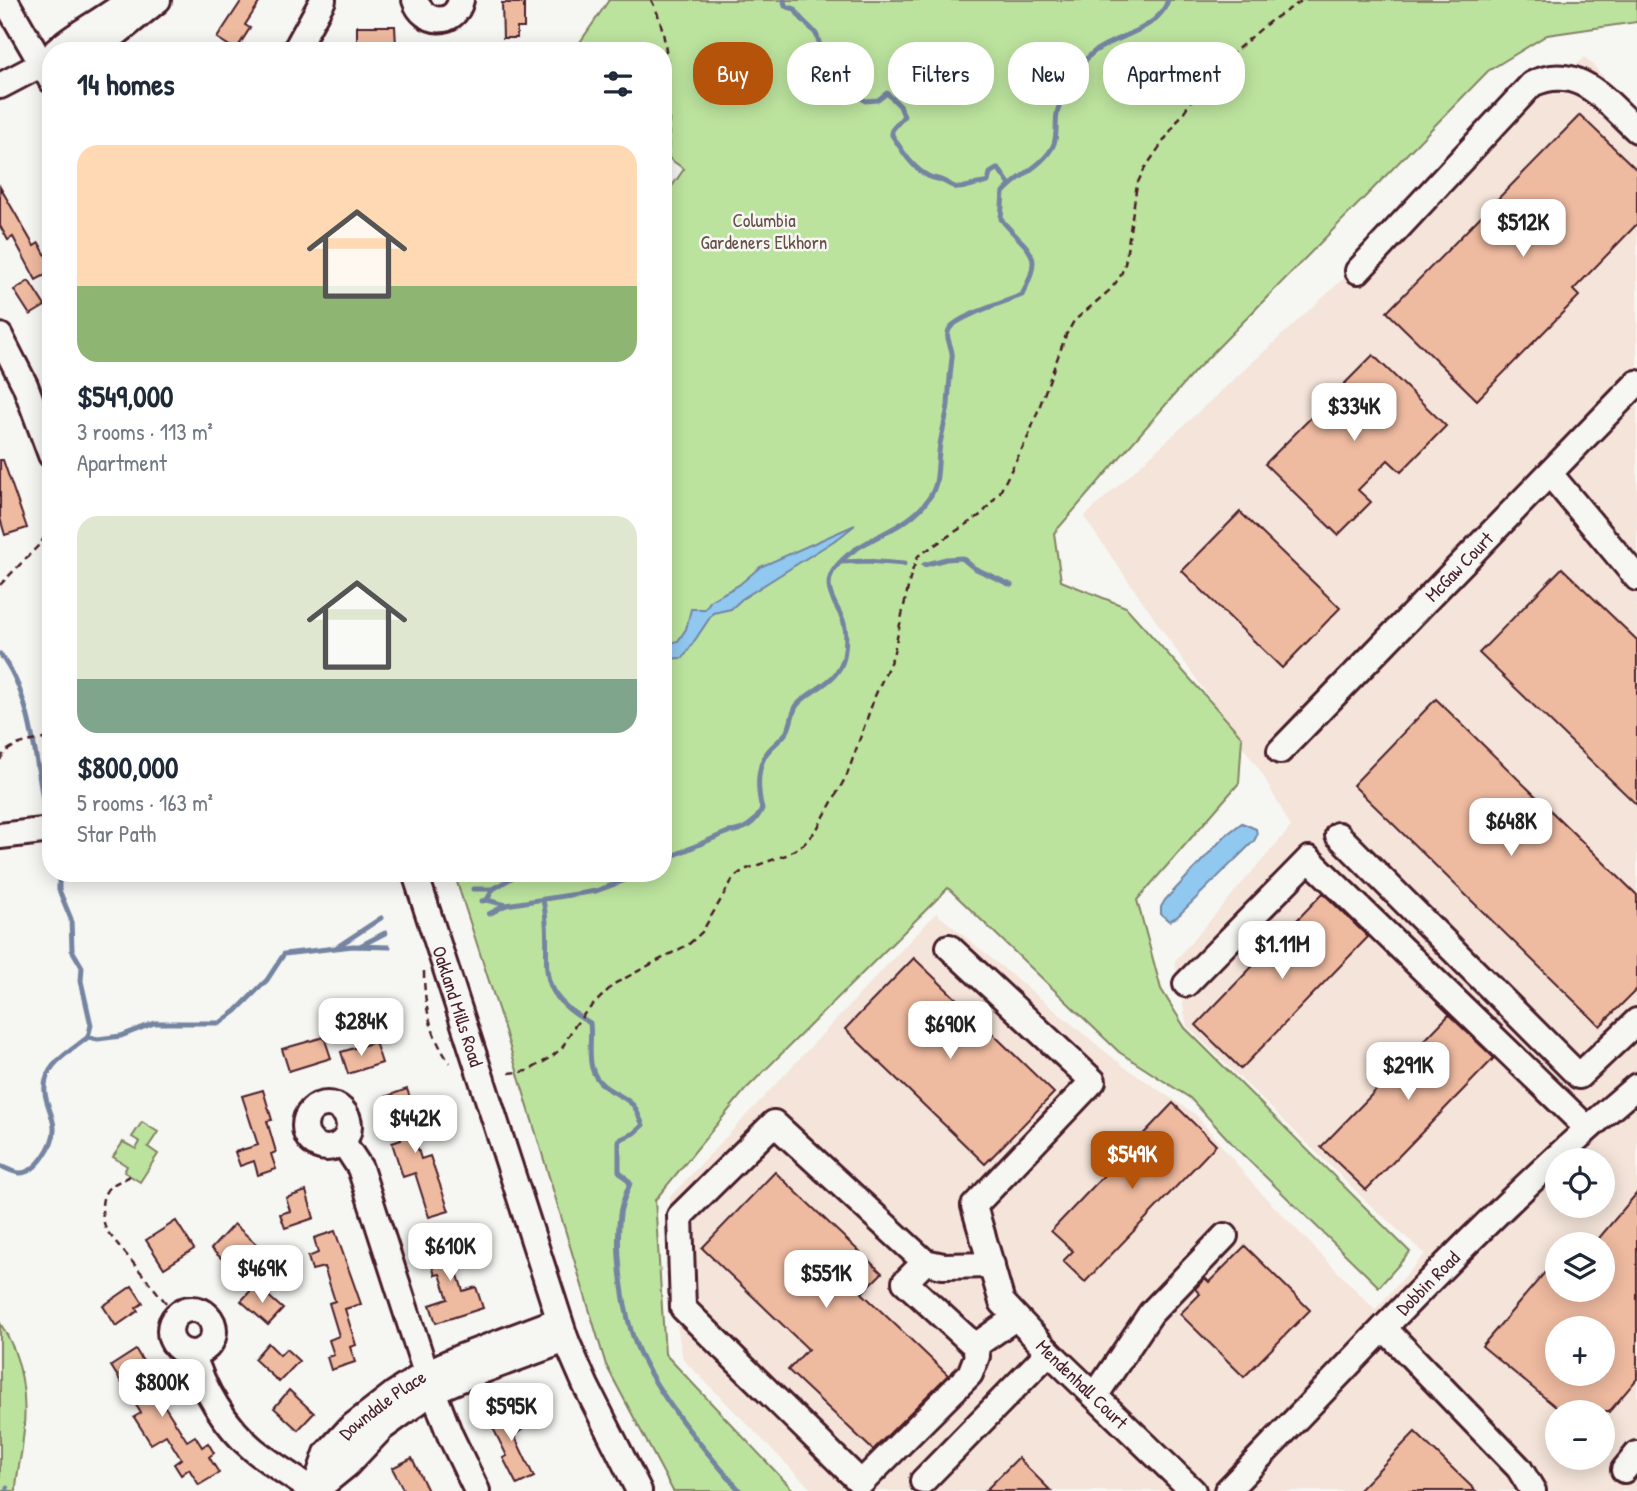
<!DOCTYPE html>
<html lang="en">
<head>
<meta charset="utf-8">
<style>
  body { margin:0; font-family:"Patrick Hand",sans-serif; background:#f6f6f7; color:#1f2937; height:100vh; display:flex; flex-direction:column; font-size:26px; white-space:nowrap }
  * { box-sizing:border-box; margin:0 }
  p { font-size:23px; color:#747a83 }
  .icon { flex:none; width:38px; height:38px; fill:none; stroke:currentColor; stroke-width:2; stroke-linecap:round; stroke-linejoin:round }
  .map { position:relative; flex:1; overflow:hidden }
  .side { position:absolute; left:42px; top:42px; width:630px; height:840px; display:flex; flex-direction:column; background:#fff; border-radius:28px; box-shadow:0 4px 18px #0003 }
  .side>* { flex:none }
  .top-card { position:absolute; left:693px; top:42px; width:665px; height:63px; display:flex; gap:14px }
  .tools { position:absolute; left:1545px; top:1148px; display:grid; gap:14px }
  .tools a { display:grid; place-items:center; width:70px; height:70px; border-radius:50%; background:#fff; box-shadow:0 4px 18px #0003; font-size:35px }
  .price { position:absolute; translate:-50% -60px; padding:0 16px; border-radius:14px; background:#fff; color:#222; font-size:23px; line-height:46px; filter:drop-shadow(0 2px 4px #0008) }
  .price::after { content:''; position:absolute; left:50%; top:42px; width:21px; height:16px; margin-left:-10px; background:inherit; clip-path:polygon(0 0,100% 0,50% 100%) }
  .price.active { background:#b45309; color:#fff }
  ul { padding:0; list-style:none }
  li { display:grid; align-content:center; gap:14px; height:371px; padding:0 35px }
  li span { display:grid; place-items:center; height:217px; border-radius:21px; color:#555 }
  li>.icon { margin-inline-start:auto }
  span .icon { width:126px; height:126px; fill:#fffc; stroke-width:1 }
  li b { font-size:30px }
  h2 { display:flex; justify-content:space-between; align-items:center; height:84px; padding:0 35px; font-size:30px }
  .chip { padding:0 24px; border-radius:28px; background:#fff; box-shadow:0 4px 18px #0003; font-size:24px; line-height:63px }
  .chip.active { background:#b45309; color:#fff }
  .map>svg:first-child { display:block }
</style>
</head>
<body>
<div class="map">
<svg width="1637" height="1491" viewBox="0 0 1637 1491">
  <rect width="100%" height="100%" fill="#f6f6f2"/>
  <filter id="ink" filterUnits="userSpaceOnUse"><feTurbulence type="fractalNoise" baseFrequency=".0143" numOctaves="2"/><feDisplacementMap in="SourceGraphic" scale="14" xChannelSelector="R" yChannelSelector="G"/><feConvolveMatrix kernelMatrix="1 2 1 2 8 2 1 2 1" color-interpolation-filters="sRGB"/></filter>
  <g filter="url(#ink)">
    <path fill="#f4e4d9" fill-rule="evenodd" d="M1585,57L1637,113V1491H813L683,1359L671,1291L670,1197L936,913L1123,1066L1195,1114L1259,1191L1375,1310L1425,1254L1366,1201L1187,1026L1175,961L1291,827L1263,775L1084,517ZM1558,1160H1603V1206H1558ZM1558,1244H1603V1290H1558ZM1558,1328H1603V1374H1558ZM1558,1412H1603V1458H1558Z"/>
    <g fill="#bce39e" stroke="#838164" stroke-width="2">
      <path d="M609,0H1637V22L1547,35L1488,71L1195,371L1054,533L1061,581L1126,607L1242,737L1239,783L1137,900L1161,989L1185,1028L1410,1252L1379,1287L1238,1150L1190,1098L1119,1052L948,888L745,1090L655,1200L665,1354L794,1491H673L606,1365L502,1021L454,873H663V199L684,169L663,154V51H574Z"/>
      <path d="M142,1122L158,1132L148,1147L158,1154L140,1182L124,1172L127,1166L113,1157L123,1142L136,1149L140,1142L132,1137Z"/>
      <path d="M0,1323C25,1360 28,1405 22,1448C20,1463 16,1476 16,1491H0Z"/>
    </g>
    <g fill="#90c8ef" stroke="#7484a1" stroke-width="2">
      <path d="M855,525L840,537L742,599L731,609L713,613L683,658L663,659V645L678,641L686,629L691,609H705L711,600L739,585L760,567Z"/>
      <path d="M1242,823L1256,829L1257,835L1254,841L1177,917L1169,921L1161,914V907L1165,900L1226,835Z"/>
    </g>
    <g fill="none" stroke-linecap="round" stroke-linejoin="round">
      <g stroke="#7484a1" stroke-width="5">
        <path d="M784,0L785,6L795,9C799,20 810,25 816,34C821,43 820,52 822,61C827,79 839,88 852,100L861,97L865,101L878,100L887,93L900,106L904,116L892,130V135C902,150 911,167 928,176C933,179 938,178 943,181C959,189 955,190 973,185C979,183 983,184 988,182L990,173L998,168L1010,185"/>
        <path d="M841,562L867,561L904,564"/>
        <path d="M924,565L946,559L962,558L974,568L1011,585"/>
        <path d="M0,654C31,691 36,764 45,811"/>
        <path d="M663,860L728,832C744,831 755,824 762,809C757,789 756,764 770,749C776,743 784,737 788,730C792,722 792,712 797,705C812,688 839,682 844,657C846,646 847,631 843,620C837,605 822,589 833,571C855,537 907,533 929,498C939,485 937,468 939,452C940,437 946,421 948,405C949,389 950,374 952,358C954,348 943,337 950,328C959,316 1005,302 1022,295C1046,250 1027,252 1001,219L1003,193C1017,176 1043,166 1053,146C1058,136 1055,124 1057,114C1060,96 1081,61 1095,51C1118,35 1159,30 1168,0"/>
        <path d="M59,873V890L71,919L72,950L82,967L81,981L91,1025L88,1037"/>
        <path d="M473,889H493L487,900"/>
        <path d="M493,889L520,873"/>
        <path d="M543,900C556,959 525,987 590,1023C592,1037 588,1054 592,1068C599,1091 619,1091 633,1105C637,1110 640,1119 643,1125L634,1133L619,1140V1171L630,1183C627,1193 621,1203 620,1214C615,1251 623,1317 639,1352C662,1402 705,1450 740,1491"/>
        <path d="M482,901L487,900L506,905"/>
        <path d="M489,914L506,905L596,891L645,873"/>
        <path d="M360,946L385,933"/>
        <path d="M337,947L381,918"/>
        <path d="M0,1166C6,1168 14,1173 20,1173C37,1173 55,1143 54,1128C53,1111 41,1098 46,1080C50,1061 74,1049 88,1037L98,1039L121,1036L154,1023H220L236,1011L267,980L284,954L353,946L389,947"/>
        <path d="M7,1491V1488"/>
      </g>
    </g>
    <g fill="#eebaa0" stroke="#4a1f2b" stroke-width="2" fill-rule="evenodd">
      <path d="M242,0H261L245,25L250,28L236,50L217,38Z"/>
      <path d="M502,3H524V28H517V38H503Z"/>
      <path d="M357,26H395L396,46H357Z"/>
      <path d="M1580,115L1637,170V224L1573,290L1579,296L1477,400L1387,312Z"/>
      <path d="M0,187L34,246L39,243L51,265V272L36,280L13,237L8,240L0,226Z"/>
      <path d="M29,281L45,306L30,315L14,290Z"/>
      <path d="M1373,355L1446,426L1401,472L1388,460L1358,490L1371,502L1338,535L1265,464Z"/>
      <path d="M0,460H3L27,528L5,535L0,518Z"/>
      <path d="M1240,512L1340,608L1282,668L1182,571Z"/>
      <path d="M1562,568L1637,640V805L1479,653Z"/>
      <path d="M1436,699L1637,895V989L1600,1026L1353,785Z"/>
      <path d="M1323,893L1368,937L1241,1069L1196,1025Z"/>
      <path d="M914,958L1054,1093L985,1164L845,1029Z"/>
      <path d="M1449,1015L1494,1058L1366,1190L1321,1147Z"/>
      <path d="M324,1037L331,1058L289,1071L282,1049Z"/>
      <path d="M375,1042L382,1063L348,1074L341,1052Z"/>
      <path d="M407,1089L417,1118L409,1120L421,1159L430,1156L449,1211L429,1217L415,1173L403,1177L392,1143L401,1140L387,1096Z"/>
      <path d="M263,1090L272,1120L267,1121L276,1152L271,1154L276,1169L258,1175L254,1161L240,1166L235,1152L258,1145L242,1096Z"/>
      <path d="M1173,1103L1216,1145L1085,1282L1063,1261L1073,1251L1051,1231Z"/>
      <path d="M775,1172L882,1273L862,1293L948,1375L873,1450L788,1370L808,1349L702,1248Z"/>
      <path d="M306,1191L314,1218L285,1228L280,1214L290,1211L286,1198Z"/>
      <path d="M1637,1193V1379L1609,1412H1562L1482,1346L1558,1257V1290H1603V1244H1594ZM1558,1328H1603V1374H1558Z"/>
      <path d="M176,1221L194,1249L164,1268L146,1240Z"/>
      <path d="M234,1224L263,1250L240,1275L211,1249Z"/>
      <path d="M335,1231L361,1304L345,1309L356,1345L350,1347L355,1362L331,1370L327,1357L334,1355L329,1340L339,1336L329,1303L335,1301L324,1267L312,1270L308,1257L318,1253L314,1238Z"/>
      <path d="M445,1234L463,1291L476,1287L483,1308L436,1323L430,1305L448,1299L440,1274L435,1275L424,1241Z"/>
      <path d="M1245,1246L1310,1310L1244,1377L1180,1314L1200,1294L1195,1289L1205,1278L1209,1282Z"/>
      <path d="M256,1285L283,1309L268,1325L241,1301Z"/>
      <path d="M132,1286L143,1303L136,1308L138,1311L116,1326L103,1306Z"/>
      <path d="M268,1343L280,1355L286,1349L299,1361L279,1382L254,1359Z"/>
      <path d="M136,1350L154,1379L149,1382L187,1441L195,1436L202,1447L208,1443L214,1453L209,1457L219,1473L199,1485L189,1469L181,1475L174,1464L181,1459L166,1435L151,1444L134,1417L141,1413L111,1366Z"/>
      <path d="M289,1390L314,1413L298,1430L274,1408Z"/>
      <path d="M510,1405L522,1430L514,1435L534,1477L517,1485L503,1458L507,1456L487,1416Z"/>
      <path d="M1415,1432L1476,1491H1358Z"/>
      <path d="M412,1458L428,1491H404L392,1468Z"/>
      <path d="M1018,1458L1051,1491H985Z"/>
    </g>
    <g fill="none" stroke-linecap="round" stroke-linejoin="round">
      <defs>
        <g id="minor">
          <path d="M5,0L51,80"/>
          <path d="M415,0C423,25 455,27 461,0"/>
          <path d="M56,51C78,31 106,19 129,0"/>
          <path d="M87,51L112,37L158,0"/>
          <path d="M295,51L323,0"/>
          <path d="M0,86L42,64L51,62"/>
          <path d="M1358,271L1532,84C1579,62 1605,101 1637,130"/>
          <path d="M0,336L25,385L51,455"/>
          <path d="M1550,474L1637,578"/>
          <path id="s1" d="M1280,751L1637,383"/>
          <path d="M1338,835L1579,1076L1637,1021"/>
          <path d="M0,836L51,830"/>
          <path id="s2" d="M415,873L566,1340L586,1386L639,1491"/>
          <path id="s3" d="M949,947L1093,1081L974,1206L1002,1302L1049,1352L1193,1491"/>
          <path d="M1186,984L1309,859L1587,1128"/>
          <circle cx="327" cy="1126" r="22"/>
          <path d="M774,1123L925,1262L905,1282L975,1346L977,1356L970,1374L861,1483L683,1308L680,1216Z"/>
          <path d="M343,1142L360,1168L426,1373L450,1435L477,1491"/>
          <path d="M925,1262L943,1266L992,1265"/>
          <circle cx="192" cy="1331" r="22"/>
          <path d="M1384,1328L1519,1468L1533,1491"/>
          <path d="M975,1346L1015,1318"/>
          <path d="M193,1353C202,1388 226,1427 254,1450C273,1465 294,1478 314,1491"/>
          <path d="M1095,1396L1151,1313L1225,1236"/>
          <path d="M1624,1470L1637,1454"/>
          <path d="M923,1481L1049,1352"/>
          <path id="s4" d="M314,1491L327,1453L350,1428L395,1393L426,1373L461,1357L559,1320"/>
          <path d="M315,1491L347,1465L382,1428L433,1391L468,1376L566,1340"/>
          <path id="s5" d="M1227,1491C1361,1353 1490,1210 1637,1086"/>
        </g>
      </defs>
      <use href="#minor" stroke="#4a1f2b" stroke-width="30"/>
      <g stroke="#4a1f2b" stroke-width="2.5" stroke-dasharray="7 5" stroke-linecap="butt">
        <path d="M651,0C674,38 668,114 668,158"/>
        <path d="M0,585L41,543L51,525"/>
        <path d="M0,760C8,742 33,741 51,738"/>
        <path d="M424,971C424,1004 430,1036 450,1063"/>
        <path d="M509,1073L528,1071L550,1058L562,1048L573,1028L585,1013L614,984L689,944L702,932L734,877L744,870L786,855L804,844L817,829L847,775L875,696L893,656L911,574L918,556L982,514L1000,492L1029,435L1066,335L1074,321L1111,289L1120,277L1125,264L1137,184L1145,168L1192,100L1212,74L1233,53L1269,22L1303,0"/>
        <path d="M130,1176C124,1180 116,1182 110,1187C98,1197 102,1217 106,1230L176,1315"/>
      </g>
      <use href="#minor" stroke="#f6f6f2" stroke-width="24"/>
    </g>
  </g>
  <g text-anchor="middle" stroke-width="5" stroke-linejoin="round" paint-order="stroke">
    <g font-size="19" fill="#665048" stroke="#f6f6f2">
      <text x="764" y="227">Columbia<tspan x="764" dy="22">Gardeners Elkhorn</tspan></text>
    </g>
    <g font-size="19" fill="#4a1f2b" stroke="#f6f6f2">
      <text dy="7" stroke="none"><textPath href="#s1" startOffset="257">McGaw Court</textPath></text>
      <text dy="7" stroke="none"><textPath href="#s2" startOffset="140">Oakland Mills Road</textPath></text>
      <text dy="7" stroke="none"><textPath href="#s5" startOffset="289">Dobbin Road</textPath></text>
      <text dy="7" stroke="none"><textPath href="#s3" startOffset="584">Mendenhall Court</textPath></text>
      <text dy="7" stroke="none"><textPath href="#s4" startOffset="114">Downdale Place</textPath></text>
    </g>
  </g>
</svg>
<div class="tools">
<a><svg class="icon" aria-label="locate" viewBox="0 0 24 24"><circle cx="12" cy="12" r="6"/><path d="M12 2v4M12 18v4M2 12h4M18 12h4"/></svg></a>
<a><svg class="icon" aria-label="layers" viewBox="0 0 24 24"><path d="M12 4l9 5-9 5-9-5zM3 14l9 5 9-5"/></svg></a>
<a>+</a>
<a>−</a>
</div>
<b class="price" style="left:1523px;top:259px">$512K</b>
<b class="price" style="left:1354px;top:443px">$334K</b>
<b class="price" style="left:1511px;top:858px">$648K</b>
<b class="price" style="left:1282px;top:981px">$1.11M</b>
<b class="price" style="left:361px;top:1058px">$284K</b>
<b class="price" style="left:950px;top:1061px">$690K</b>
<b class="price" style="left:1408px;top:1102px">$291K</b>
<b class="price" style="left:415px;top:1155px">$442K</b>
<b class="price active" style="left:1132px;top:1191px">$549K</b>
<b class="price" style="left:450px;top:1283px">$610K</b>
<b class="price" style="left:262px;top:1305px">$469K</b>
<b class="price" style="left:826px;top:1310px">$551K</b>
<b class="price" style="left:162px;top:1419px">$800K</b>
<b class="price" style="left:511px;top:1443px">$595K</b>
<div class="top-card">
<a class="chip active">Buy</a>
<a class="chip">Rent</a>
<a class="chip">Filters</a>
<a class="chip">New</a>
<a class="chip">Apartment</a>
</div>
<section class="side">
<h2>14 homes<svg class="icon" aria-label="filters" viewBox="0 0 24 24"><path d="M4 7h16M4 17h16"/><circle cx="9" cy="7" r="2"/><circle cx="15" cy="17" r="2"/></svg></h2>
<ul>
<li><span style="background:linear-gradient(#ffd9b3 65%,#8fb573 0)"><svg class="icon" aria-label="home" viewBox="0 0 24 24"><path d="M3 11l9-7 9 7M6 9v11h12V9"/></svg></span><div><b>$549,000</b><p>3 rooms · 113 m²</p><p>Apartment</p></div></li>
<li><span style="background:linear-gradient(#dfe7d0 75%,#7fa58c 0)"><svg class="icon" aria-label="home" viewBox="0 0 24 24"><path d="M3 11l9-7 9 7M6 9v11h12V9"/></svg></span><div><b>$800,000</b><p>5 rooms · 163 m²</p><p>Star Path</p></div></li>
</ul>
</section>
</div>
</body>
</html>
